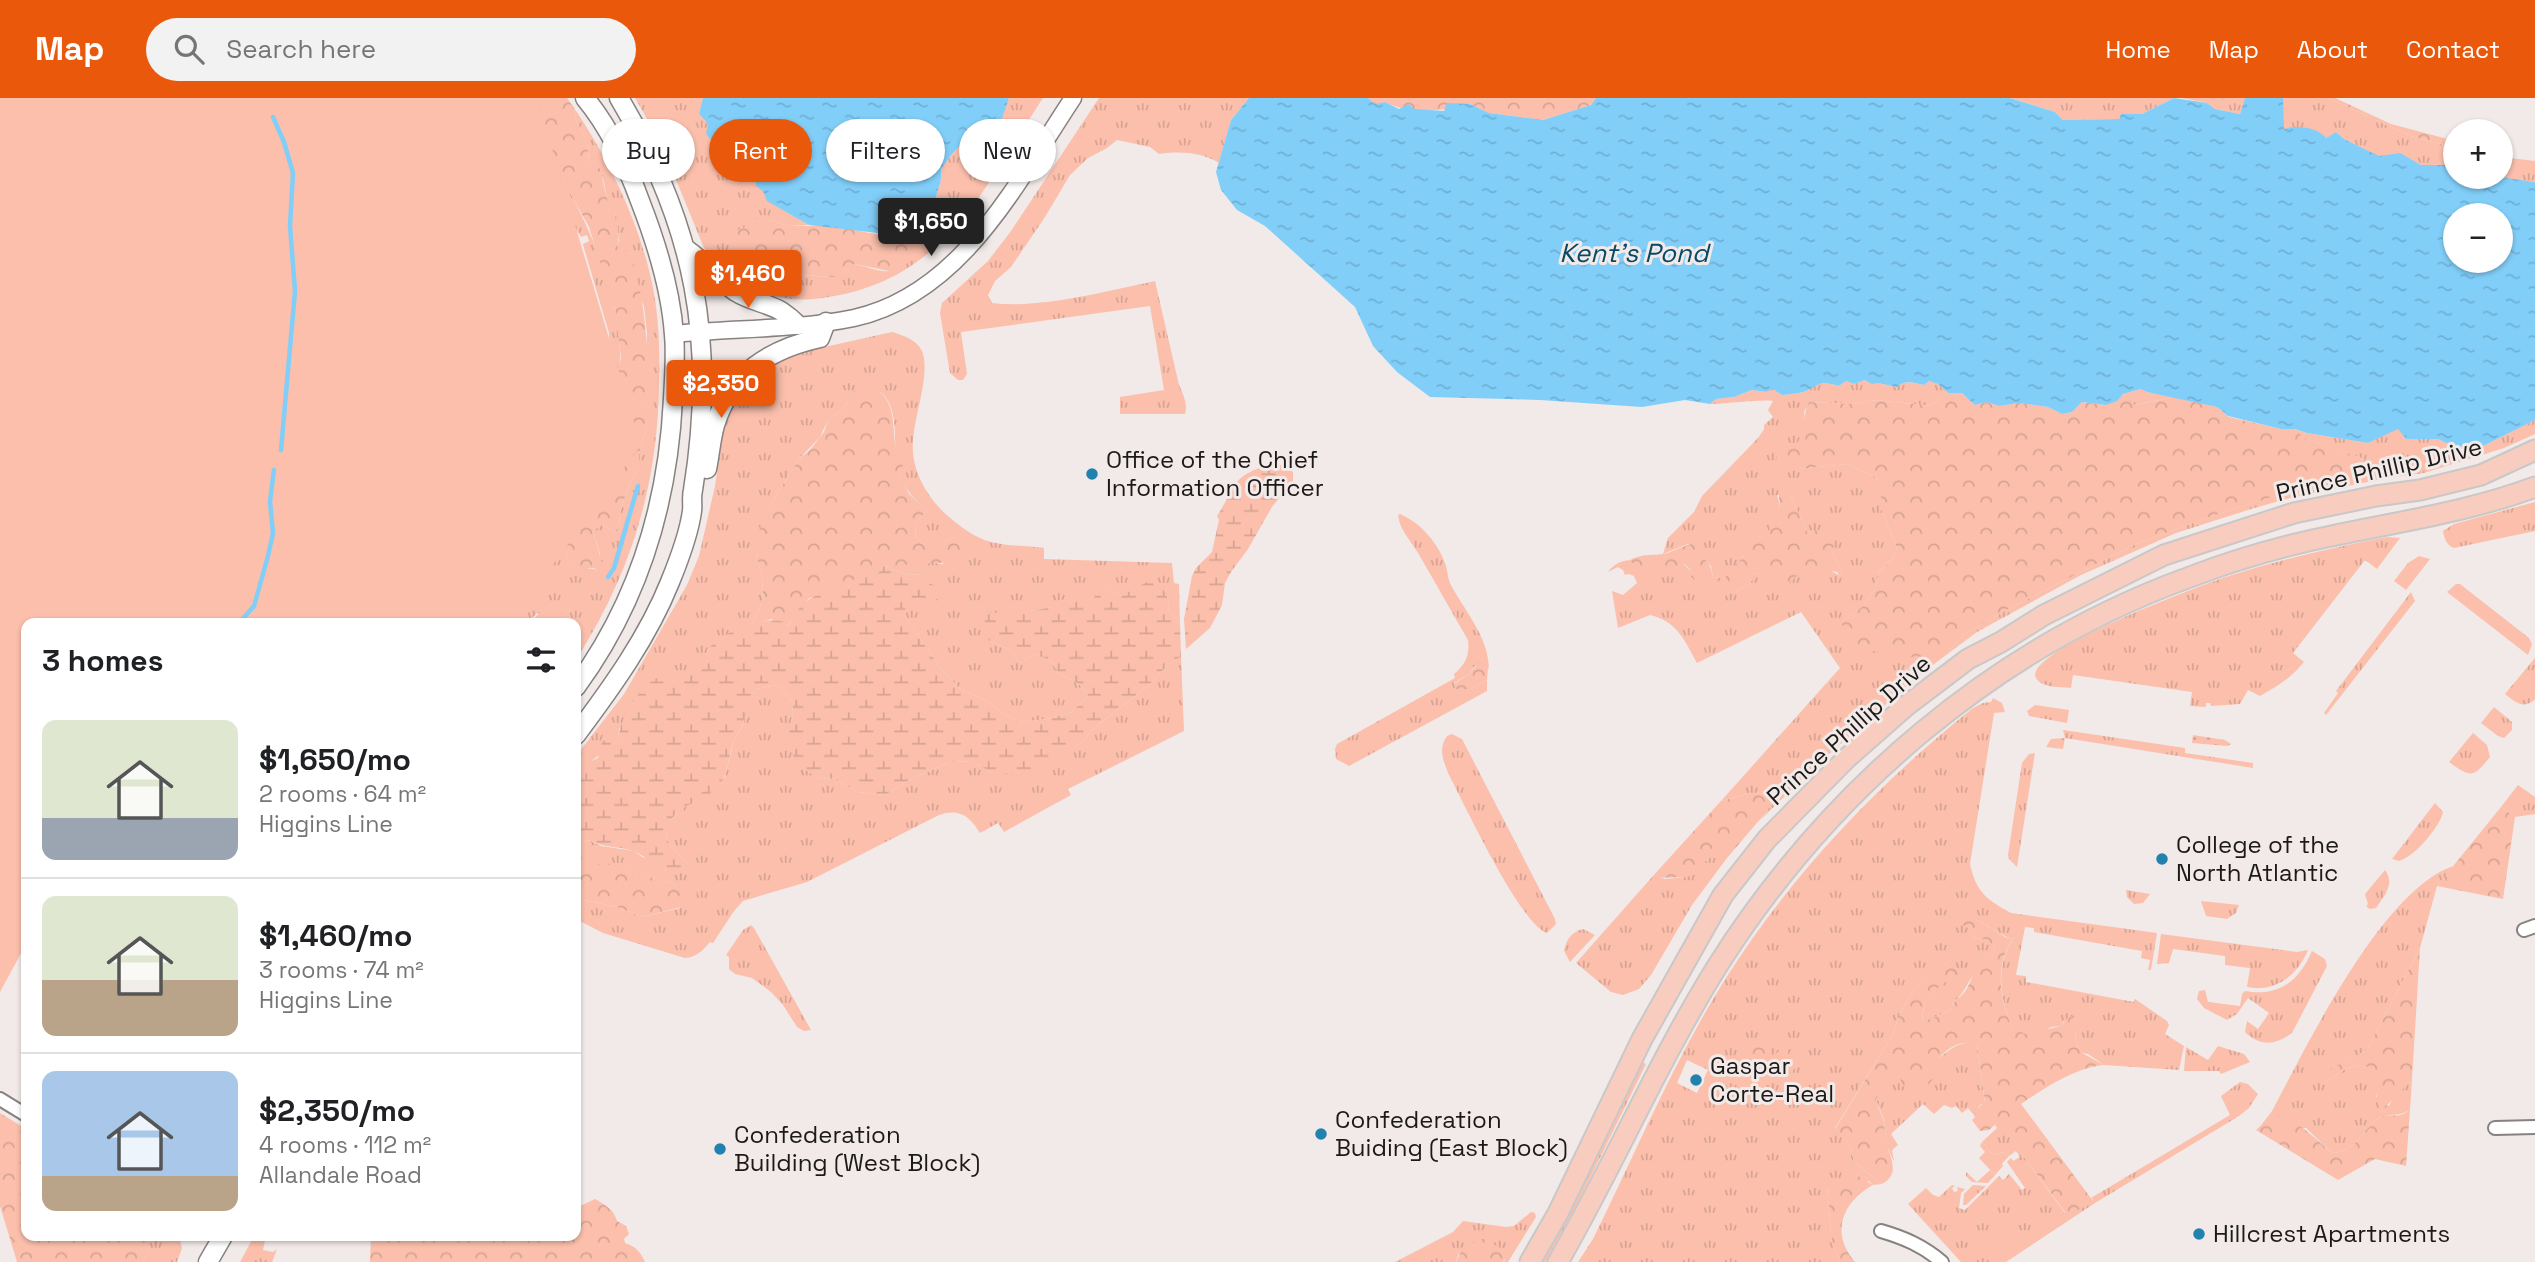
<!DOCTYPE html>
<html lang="en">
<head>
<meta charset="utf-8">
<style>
  body { margin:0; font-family:"Space Grotesk",sans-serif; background:#f2f2f2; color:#202124; height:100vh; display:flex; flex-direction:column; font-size:26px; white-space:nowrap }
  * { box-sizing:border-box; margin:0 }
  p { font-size:23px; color:#757577 }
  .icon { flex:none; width:38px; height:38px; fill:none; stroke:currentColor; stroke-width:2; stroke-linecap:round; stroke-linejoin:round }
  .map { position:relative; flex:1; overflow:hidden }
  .details { position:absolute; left:21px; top:520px; width:560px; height:623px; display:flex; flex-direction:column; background:#fff; border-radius:14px; box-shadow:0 2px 5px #0004 }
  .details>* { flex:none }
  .hud { position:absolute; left:602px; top:21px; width:665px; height:63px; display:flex; gap:14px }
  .buttons { position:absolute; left:2443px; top:21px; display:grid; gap:14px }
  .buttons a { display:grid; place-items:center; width:70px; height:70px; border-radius:50%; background:#fff; box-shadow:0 2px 5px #0004; font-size:35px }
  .price { position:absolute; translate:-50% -60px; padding:0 16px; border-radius:7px; background:#ea580c; color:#fff; font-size:23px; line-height:46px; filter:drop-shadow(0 2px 4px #0008) }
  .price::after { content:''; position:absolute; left:50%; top:42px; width:21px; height:16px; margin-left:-10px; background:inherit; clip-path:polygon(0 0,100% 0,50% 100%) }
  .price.current { background:#222; color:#fff }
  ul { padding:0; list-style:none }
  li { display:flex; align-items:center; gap:21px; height:175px; padding:0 21px }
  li+li { border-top:2px solid #e0e0e0 }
  li span { display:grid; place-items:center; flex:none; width:196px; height:140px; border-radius:14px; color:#555 }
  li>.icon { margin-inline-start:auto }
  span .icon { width:84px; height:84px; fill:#fffc; stroke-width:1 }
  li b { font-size:30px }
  h2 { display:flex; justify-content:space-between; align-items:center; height:84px; padding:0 21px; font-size:30px }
  .pill { padding:0 24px; border-radius:32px; background:#fff; box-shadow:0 2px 5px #0004; font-size:24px; line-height:63px }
  .pill.current { background:#ea580c; color:#fff }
  header { display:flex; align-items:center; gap:42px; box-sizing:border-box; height:98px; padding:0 35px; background:#ea580c; color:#fff }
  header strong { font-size:33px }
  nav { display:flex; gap:38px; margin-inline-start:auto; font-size:24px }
  .search { width:490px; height:63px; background:#f2f2f2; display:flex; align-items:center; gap:18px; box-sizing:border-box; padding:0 24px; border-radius:38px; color:#757577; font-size:26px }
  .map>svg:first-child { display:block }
</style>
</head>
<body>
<header>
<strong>Map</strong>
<div class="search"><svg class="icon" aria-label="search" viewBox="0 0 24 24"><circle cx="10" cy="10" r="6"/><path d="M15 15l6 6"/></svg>Search here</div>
<nav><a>Home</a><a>Map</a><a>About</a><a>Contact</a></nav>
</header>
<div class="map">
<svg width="2535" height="1164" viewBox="0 0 2535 1164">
  <defs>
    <pattern id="grass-tufts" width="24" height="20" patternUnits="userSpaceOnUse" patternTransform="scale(1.75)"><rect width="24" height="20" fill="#fbbfac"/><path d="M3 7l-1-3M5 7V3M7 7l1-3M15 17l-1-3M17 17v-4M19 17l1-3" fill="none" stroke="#d7a493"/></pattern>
    <pattern id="forest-crowns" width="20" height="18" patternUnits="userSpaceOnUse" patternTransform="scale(1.75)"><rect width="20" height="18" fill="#fbbfac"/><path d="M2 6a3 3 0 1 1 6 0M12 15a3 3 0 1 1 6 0" fill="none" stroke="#d7a493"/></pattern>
    <pattern id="wetland-marsh" width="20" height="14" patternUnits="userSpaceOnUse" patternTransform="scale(1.75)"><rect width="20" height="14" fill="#fbbfac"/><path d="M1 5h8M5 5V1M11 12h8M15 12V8" fill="none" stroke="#d7a493"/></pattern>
    <pattern id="garden-dots" width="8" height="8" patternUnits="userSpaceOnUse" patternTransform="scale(1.75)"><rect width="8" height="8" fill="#fbbfac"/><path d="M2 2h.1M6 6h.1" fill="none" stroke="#d7a493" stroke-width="1.8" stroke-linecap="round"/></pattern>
    <pattern id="water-ripples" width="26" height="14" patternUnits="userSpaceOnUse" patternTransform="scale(1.75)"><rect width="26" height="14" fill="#81cef9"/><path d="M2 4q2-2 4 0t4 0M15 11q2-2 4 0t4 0" fill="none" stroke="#6fb0d5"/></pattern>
  </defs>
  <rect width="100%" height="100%" fill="#f1eae8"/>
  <g fill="url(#grass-tufts)" fill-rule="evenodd">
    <path d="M635,0H703L699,16L708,26L714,47L737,68L754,77L756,87L763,93L768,103L809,127L788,128L769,122L750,165L781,176L833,179L854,166C895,177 893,179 921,148L912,139L936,109C934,93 943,87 941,72C953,51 975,30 999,26L1009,0H1043C980,97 941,188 814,201C769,205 729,186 704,150L661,45Z"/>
    <path d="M1099,0H1249L1231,22L1219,65C1201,54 1179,53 1159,56L1150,49L1117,42L1107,50L1088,60L1070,77L1045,119L1011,169L995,183L988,197L992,205C1040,211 1107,193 1155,183L1179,287C1183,296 1188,306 1185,316H1120V299L1164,292L1150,208L961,234L967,276L963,282H958L950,275L940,215L942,205L988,163L1011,133Z"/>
    <path d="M2010,0H2174L2142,16H2121L2119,21L2063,22L2055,14Z"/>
    <path d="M2182,0H2245L2240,16L2215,11L2207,5Z"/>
    <path d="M2283,0H2328L2411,38L2455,50V67H2421L2400,56L2379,58L2344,41L2336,34L2326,40L2283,31Z"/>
    <path d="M574,10C609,61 641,128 653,190C659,221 660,254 659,285C658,388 631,475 576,562V525H554V522L537,515C527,528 514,525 499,525L563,429L567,458L576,477C584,473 590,467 598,473L600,456L593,433L601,427L616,434L619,430L620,415L629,386L639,369V356L647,329L645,316L647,235L644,208L617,149L619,142L615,113H610C603,92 609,78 589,62L587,44L576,22Z"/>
    <path d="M541,42C578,106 619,181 620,257C621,268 614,282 611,293L609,235L584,150L583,146L589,143L587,137L581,139L573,127Z"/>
    <path d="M2501,59L2535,63V84L2501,81Z"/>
    <path d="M892,234C903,237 917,242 922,253C932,278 910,326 913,355C915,379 931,404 949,419C961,429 975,440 991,444C1008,448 1027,448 1044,450V461L1172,465L1174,485L1179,486L1180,526L1170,514L1168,501L1121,498L1109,491L1095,505L1066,500L1053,509L1030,513L989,543L1009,552L1021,565L1033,556L1050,562L1059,576L1079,586L1088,597L1072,614L1047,621L1022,624L1004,616L984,601L961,592L941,571L905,518L906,507L914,505L937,488L927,485L921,477L905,476L884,468L926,464L943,466L953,439L941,447H925L916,439L915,426L927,412C915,402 906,393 900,378C890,354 902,319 884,297C878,291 867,289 859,286L846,307L827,324L820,339L799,361L770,407L756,456L763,482L762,505L751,527C740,532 715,542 708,552C706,555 706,559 704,562C697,573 682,579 670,576L619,631L618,643C603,655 586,664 576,680V658L624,596L687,487L699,458L715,388L723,332L730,313L742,295L755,280L773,266L802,254Z"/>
    <path d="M1865,282L1897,289C1905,281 1914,285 1924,287L1929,283L1938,286L1948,295L1930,308L1876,302L1853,306L1809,304L1804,314L1806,333L1796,347L1798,371L1847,366L1877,380L1882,391L1881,410L1897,450L1892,461L1879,474L1874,493L1861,510L1842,524L1948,555L1963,537L2010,510L2136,446L2209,419L2353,373L2346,371L2364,361L2306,341L2295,331L2307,335L2368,345L2398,330L2438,341L2453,348H2483L2535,322V336L2504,350L2424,375L2382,381L2290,400L2251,411L2176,435L2081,477L1977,534L1922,575L1829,656L1758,724L1767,713L1766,696L1752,695L1721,703L1840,570L1801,514L1697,565C1685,543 1677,523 1650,517L1618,530L1612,493L1623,497L1637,485L1634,478L1629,476L1625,477L1623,472L1618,469L1608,474C1614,466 1620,463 1630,462L1633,467L1674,470L1683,466L1722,499L1747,488L1758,475C1778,479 1780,469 1797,467C1809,465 1834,472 1841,479L1842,471L1830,453V431L1807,434L1790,397H1777L1780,409L1770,437L1758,439L1736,468L1724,480L1713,479L1711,468L1688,446L1663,456L1668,440L1694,414L1702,398L1758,340L1764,331V327L1773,319L1768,312L1773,303C1767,301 1722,306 1710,306L1716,301L1734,299L1752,292L1766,294L1773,290L1782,297C1790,296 1799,296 1806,293C1822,285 1820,283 1839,288L1846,283L1854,286Z"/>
    <path d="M2141,291L2147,294L2174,299L2133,307L2123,296Z"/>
    <path d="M2535,404V433L2454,450C2447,448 2444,440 2443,433L2454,426Z"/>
    <path d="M1400,416C1421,425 1439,446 1446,468C1448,476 1448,482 1452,489C1467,516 1489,540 1489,572L1488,569L1475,568L1469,576L1454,585L1456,591H1471L1487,582V593L1349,668L1336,661L1335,651L1337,646L1455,580L1454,576C1465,567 1470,557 1468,542C1451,513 1435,484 1418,455C1410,441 1400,433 1398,417Z"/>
    <path d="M2387,439L2400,440L2377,471L2365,462L2293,555L2304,564C2291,580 2278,588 2260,598L2248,592L2240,606L2211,608L2210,605H2206V609L2190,608L2192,594L2073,577L2071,590C2062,589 2041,590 2036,580C2022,553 2207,485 2232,477C2283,461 2335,449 2387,439Z"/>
    <path d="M2419,458L2430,461L2406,492L2394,483L2408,465Z"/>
    <path d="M2456,486H2460L2529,540L2532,546L2528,557L2447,494Z"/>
    <path d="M2411,494L2415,503L2326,617L2324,615L2338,595L2336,593Z"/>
    <path d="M1181,559L1184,633L1068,691L1071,697L1004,734L998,725L980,735C970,718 959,710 939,717L807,784L743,803L734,813L713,845L710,844C702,853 697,859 685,860L603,835L576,821V795L584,802L617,809L642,819L680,810L678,788L624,771L576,769V747L589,742L601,748L634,753L642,759L651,761L666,773L687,766L666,741L667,727L678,714L725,679L734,642L743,627L747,606L755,591L778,587L792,603L793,616L789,634L818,680L835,681L858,694L885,697L909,682L950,664L972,663L993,675L1077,648L1099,626L1146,590L1168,567Z"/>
    <path d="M2535,560V601C2524,612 2515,604 2505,596Z"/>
    <path d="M1993,600L2002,605L2005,614L1994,615L1970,766C1976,794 1987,802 2011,815L2157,835L2151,872H2148L2150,862L2141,860L2142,853L2034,834V830L2025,829L2016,877L2026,878V884L2134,904L2135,901L2167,923L2169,927L2165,936L2184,948L2179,972L2104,967L2088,956L2082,955L2076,945L2075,931L2064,923L2061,928L2051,929L2032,940L2012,930C2000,900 1995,869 2013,841C1998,837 1987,825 1972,820L1967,828L1971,833V839L1988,842L1995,850L1993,858C1972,867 1970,891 1953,905L1951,912L1923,924C1921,898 1938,888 1958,876L1945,865C1919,877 1900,910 1893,936L1835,1030L1851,1051L1854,1064L1882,1086L1873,1087L1869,1083L1827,1089L1832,1146L1840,1164H1578L1593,1141C1636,1054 1674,962 1726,880C1792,776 1877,687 1973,610L1983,605L1991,604ZM1787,950L1775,972L1770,966L1762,964L1761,972L1736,974L1743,966L1745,959L1768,952L1773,958ZM1687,962L1708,972L1697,995L1677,985Z"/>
    <path d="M2035,607L2069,612L2067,625L2029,618L2027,613Z"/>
    <path d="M2494,609L2512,624V632L2504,640L2498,638L2481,625Z"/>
    <path d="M2063,632L2185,650V655L2253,665V670L2065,640L2063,651L2046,649L2051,641L2065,640Z"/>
    <path d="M2473,635L2487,647L2490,659C2473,680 2471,680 2449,664Z"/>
    <path d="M1452,636L1462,641L1555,821L1556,826L1547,835C1520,826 1464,705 1448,675C1443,661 1438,651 1447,638Z"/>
    <path d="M2035,655L2017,769L2009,761L2008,757L2022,665L2029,656Z"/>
    <path d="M2518,687L2535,699V716L2515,719L2501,709Z"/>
    <path d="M2435,705L2443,714C2440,729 2414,759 2399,763L2392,761Z"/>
    <path d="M1709,760H1727L1692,807L1651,877L1639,891L1623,897L1611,894L1576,865L1653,778L1665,781L1687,779Z"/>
    <path d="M2454,768L2437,788L2420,850L2367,952L2320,977L2327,984C2339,974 2352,964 2368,969L2376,982V999L2389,1008L2394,998L2412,981L2410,1012C2396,1020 2389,1014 2379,1020C2360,1033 2359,1053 2332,1055L2306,1030H2259L2272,1013C2306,949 2384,789 2454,768Z"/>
    <path d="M2385,772C2395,786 2385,797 2376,810L2370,811L2366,808L2368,806L2365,796Z"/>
    <path d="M2126,792L2150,796L2143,805L2134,806L2127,799Z"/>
    <path d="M2201,803L2239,807L2236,815L2227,821L2206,818Z"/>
    <path d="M751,827L754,830L811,932L804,933L797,929L783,907L771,894L752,880L735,876L729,871V859L726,857L743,832Z"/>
    <path d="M1583,831L1595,837L1570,864L1564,853C1566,842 1571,834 1583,831Z"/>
    <path d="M2161,836L2297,854L2308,852C2298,877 2275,895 2247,889L2250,870L2225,867V858L2173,851L2169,865L2157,866Z"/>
    <path d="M2312,853L2325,861L2327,868L2292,935C2276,947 2260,949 2245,934L2247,923L2258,931L2269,915L2248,900L2237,916L2227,922L2204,910L2197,901L2199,893L2205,892L2208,904L2240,908L2242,896L2245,893C2279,899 2299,883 2312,853Z"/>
    <path d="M1970,944L1977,947L1985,1005L1980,1007L1973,1016L1968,1010L1962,1015L1956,1008L1952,1010L1944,1007L1934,1016L1923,1006L1891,1036L1898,1047L1892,1052L1894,1064L1886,1045L1884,1022L1876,1002C1879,995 1883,983 1891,979C1904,972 1926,973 1937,962C1948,953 1954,946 1970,944Z"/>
    <path d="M2218,948L2244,956L2250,964L2221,976L2219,973H2184L2186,949L2208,962Z"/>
    <path d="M1642,964L1646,966L1549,1164H1532Z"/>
    <path d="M2240,984L2248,986L2258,996L2249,1010L2239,1018L2095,1105L2006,1164H1961L1908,1106L1926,1090L1933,1097L1939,1099L1952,1087L1955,1088L1952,1090L1954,1094L1958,1093L1957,1089L1965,1091L1961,1095L1959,1110L1965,1112L1999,1078L2003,1082L2009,1076L2022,1092L2025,1090L2007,1064L2011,1060L2013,1063L2020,1059L2016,1053L2009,1058L2003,1054L1994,1057L1982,1044L1997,1030L1995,1027L2000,1021L2026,1062L2065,1115L2093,1102L2091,1100L2230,1017L2221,998Z"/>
    <path d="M2002,1065L2003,1068L1988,1085L1972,1084L1966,1078V1074L1977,1084L1990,1072L1993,1075Z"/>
    <path d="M1973,1087L1986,1088L1966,1107H1963L1964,1096Z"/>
    <path d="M1531,1114L1535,1115L1536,1119L1508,1164H1503L1505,1162L1496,1149L1480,1141C1469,1150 1460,1146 1456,1164H1395L1453,1134L1463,1123L1506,1129L1514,1128Z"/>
    <path d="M149,1138H179L182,1150L177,1164H143L149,1150Z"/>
    <path d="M254,1138H266L263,1152L273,1154L277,1151L272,1164H240Z"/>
  </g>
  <g fill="url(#forest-crowns)">
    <path d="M325,0H567L574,10L576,22L587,44L589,62L600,71L610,113H615C617,122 620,141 617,149L629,153C647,201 646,249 651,298L645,308L647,329L639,356V369L629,386L620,415L619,430L616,434L601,427L593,433L602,465L599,474L594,470H589L585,476L576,478L567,458L564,444L621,260L615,211L589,129L541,42Z"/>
    <path d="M1368,0H1596L1591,7L1543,22L1489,15L1470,6C1443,13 1411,17 1385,4L1375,6Z"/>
    <path d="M2328,0H2335L2391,26L2455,43V50L2411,38Z"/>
    <path d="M751,120L769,122L788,128H834L880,137L912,139L922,148L904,169L894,174L854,166L834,179L781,176L750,165L737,152L735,133L745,129Z"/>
    <path d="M859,285C867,288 878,291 884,298C900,318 888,348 903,367L899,376L909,396L927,412L915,426L916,439L925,447H941L953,439L969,450L955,464L884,468L878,475L850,488L809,500L788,527L771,521L751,527L762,505L763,482L756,456L760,430L770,407L799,361L810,352L824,334L827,324L846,307Z"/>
    <path d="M1948,295H1962L1975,307L1987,304L1999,308L2019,305L2048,309L2062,316L2072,314L2082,304L2106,307L2123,296L2134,307L2174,299L2217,309L2229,319L2281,331H2295L2306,341L2365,361L2347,370L2354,373L2209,419L2136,446L2010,510L1963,537L1948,555C1906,562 1880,562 1843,537L1842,524L1861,510L1874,493L1879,474L1892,461L1897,450L1881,410V391L1877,380L1847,366L1798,371L1776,362L1779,347H1796C1810,327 1800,322 1809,304L1853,306L1876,302L1930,308Z"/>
    <path d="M1783,387L1791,391L1790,397L1807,434L1830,430L1834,448L1830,453L1842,471L1841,481L1837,474C1820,470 1818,479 1799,467L1798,477L1788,486L1771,478L1758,475L1747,488L1722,499L1712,495L1691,479V472L1684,466L1674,470L1667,480L1633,467L1630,462C1645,455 1649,458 1663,456C1675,454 1683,446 1696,446C1700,463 1710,459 1713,479L1724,480L1744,458L1741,444L1750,435L1758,439L1770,436L1768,416H1777L1780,409L1778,391Z"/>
    <path d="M548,507L558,514L554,525H525L531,523Z"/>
    <path d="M1479,565H1484L1488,569L1487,582L1471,591H1456L1454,586L1469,576Z"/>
    <path d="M1752,695L1766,696L1774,702L1767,713L1727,760H1709L1688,779L1655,780L1653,778L1721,703Z"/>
    <path d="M2501,709L2515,719L2503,801L2437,788Z"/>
    <path d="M606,765L678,788L690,786L697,796L693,806L642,819L617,809L584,802L576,795V769Z"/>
    <path d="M1970,817L2005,839L2013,841C1994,868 2000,900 2012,930L2032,939L2040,933L2061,928L2069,918H2074L2076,945L2082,955L2104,967C2074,970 2045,990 2021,1006L2093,1103L2068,1118L2026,1062L2000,1022L1989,1032L1980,1033L1972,1022L1975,1019L1973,1014L1985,1004L1977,947C1962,940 1946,950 1937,963L1939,974L1926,989L1911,996L1902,987L1899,977C1886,980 1881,990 1876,1002C1878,1010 1882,1017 1884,1024C1885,1031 1885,1039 1887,1046C1891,1062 1900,1076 1882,1086L1854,1064L1851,1051L1835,1031L1893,936C1900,910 1919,877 1944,865L1958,871V877C1939,887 1920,900 1923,924L1951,912C1953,903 1956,903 1962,897C1971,888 1972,875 1979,864L1993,858L1995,850L1988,842L1971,839V833L1967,828L1959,827V822Z"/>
    <path d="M2420,850L2412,981C2403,990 2390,1007 2380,1012C2375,997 2376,983 2368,969C2352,964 2339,974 2327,984L2319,977L2367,952Z"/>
    <path d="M1760,942L1773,957L1787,949L1797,956L1798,965L1792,974L1782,977L1770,966L1762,964L1757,979L1748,987H1738L1735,982L1736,974L1743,966V952Z"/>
    <path d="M2410,1012L2406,1068L2375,1061L2338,1082L2256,1032L2273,1017C2299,1022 2313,1039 2332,1055C2359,1053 2360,1033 2379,1020C2387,1015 2393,1019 2400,1017C2404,1016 2407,1014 2410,1012Z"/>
    <path d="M0,1015L26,1031V1138H149V1150L143,1164H17L0,1108Z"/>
    <path d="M1848,1076L1860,1079L1873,1087C1842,1104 1830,1135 1855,1164H1840L1832,1146L1827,1089Z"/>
    <path d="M595,1101C606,1107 614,1112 617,1123L626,1128L629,1136L624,1141L625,1145C636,1149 640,1153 645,1164H370L371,1138H506L516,1143L524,1138H576V1110Z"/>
    <path d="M1480,1141H1486C1493,1148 1502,1148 1506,1157L1503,1164H1456L1462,1150Z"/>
  </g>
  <g fill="url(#wetland-marsh)">
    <path d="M1270,366C1280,366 1286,367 1293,374V383L1272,409L1248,451L1231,474L1225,485L1222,507L1210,530L1186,551L1184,521L1192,478L1196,470L1212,454L1219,422L1217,418C1237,387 1230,379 1270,366Z"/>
    <path d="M884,468L905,476L921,477L928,485L937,488L941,494L939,500L928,505L906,507L905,518L941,571L961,592L984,601L1004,616L1022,624L1047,621L1072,614L1088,597L1079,586L1059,576L1050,562L1033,556L1021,565L1009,552L989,543L983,528L988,515L1030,513L1052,509L1066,500L1082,498L1094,505L1095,494L1109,491L1121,498L1149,483L1162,489L1168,501L1170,514L1180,526L1181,559L1168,567L1146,590L1099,626L1077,648L1051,665L1023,678L993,675L971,663L950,664L909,682L885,697L858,694L835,681L818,680L802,670L792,656L789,633L793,616L792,603L778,587L755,591C748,603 747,614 743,626C740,633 735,638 733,646C728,659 729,675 720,686C701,709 668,704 666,741L687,766C681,771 676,775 667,773C659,770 642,756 633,753C618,748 604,750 589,742L576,747V680L587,665L598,660L602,644L609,640L618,642C620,619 640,586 663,577C674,573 678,580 694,571C706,564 706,550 717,542C734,531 771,514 789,527C802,499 820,493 850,488L854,481L878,475Z"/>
  </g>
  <g fill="#fbbfac">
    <path d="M0,0H537L641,347L510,525H26V846L0,894Z"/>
    <path d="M1982,1044L1994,1057L2004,1054L2009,1058L1993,1075L1979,1060L1985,1054L1980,1048Z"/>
    <path d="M2032,1105L2046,1120V1123L2036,1128L2026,1111Z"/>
    <path d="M2000,1124L2011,1130L2018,1144L1994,1159L1983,1145L1988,1133Z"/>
  </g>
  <path fill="url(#garden-dots)" d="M2193,637L2225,642L2231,646L2227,648L2192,645Z"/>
  <g fill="url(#water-ripples)" fill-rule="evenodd">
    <path d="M703,0H1009L1000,26C975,30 953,51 941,72C943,88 934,93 936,109L912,139L809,127L767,103L763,93L756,88L754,77L737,68L706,36L708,26L699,16Z"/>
    <path d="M1249,0H1368L1375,6L1385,4L1399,11L1408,6L1415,11L1444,13L1447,5L1470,6L1489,15L1543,22L1591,7L1596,0H2010L2055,14L2063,22L2119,21L2121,16H2142L2174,0L2207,5L2215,11L2240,16L2245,0H2283L2284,31C2297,27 2317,29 2326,40L2336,34L2344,41L2379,58L2400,55L2421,67H2455V79H2499L2535,84V322L2483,348L2464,349L2453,348L2438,341H2406L2398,331L2368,345L2307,335L2295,331H2281L2228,318L2217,309L2147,294L2141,291L2123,296L2117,303L2106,307L2082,304L2072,314L2062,316L2048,309L2019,305L1999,308L1987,304L1975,307L1962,295H1948L1938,286L1929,283L1924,287C1915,285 1905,281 1897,289L1878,285L1872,286L1865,282L1854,286L1846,283L1839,288C1820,283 1822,285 1806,293C1799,296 1790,296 1782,297L1773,291L1766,294L1752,292L1734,299L1716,301L1710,306L1685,302L1642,309L1540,302L1430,299L1397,274L1373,248L1355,209L1265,128L1237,112L1221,92L1216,74L1231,22ZM2455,117H2501V163H2455Z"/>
  </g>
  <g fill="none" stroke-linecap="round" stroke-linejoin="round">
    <g stroke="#81cef9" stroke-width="4.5">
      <path d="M273,19L284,44L293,75L290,128L295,193L281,352"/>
      <path d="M608,479L614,470L638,388"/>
      <path d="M239,525L254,508L268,458L273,435L270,403L274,372"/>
    </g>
    <defs>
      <g id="minor">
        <path d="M2524,832L2535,828"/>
        <path d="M0,1001L26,1017"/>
        <path d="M2495,1030L2535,1029"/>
        <path d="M1881,1133C1905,1140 1923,1148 1942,1164"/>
      </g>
      <path id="tertiary" d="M675,236C734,230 796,232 854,220C962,196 1017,84 1073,0"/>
      <g id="secondary">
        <path d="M686,151C704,163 717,181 736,194C750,203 767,205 781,213C787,217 793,222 798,227"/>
        <path d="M707,371C710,357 711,341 715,327C731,275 770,251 820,240L826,224"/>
        <path d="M576,589C639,503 668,407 673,301C674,280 676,258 674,237C671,192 656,144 640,103C627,67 609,29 585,0"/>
        <path d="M576,637C612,589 648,539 670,484C679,462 689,436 692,413C693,406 691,399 693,392C717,244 695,128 619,0"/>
        <path d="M208,1164L223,1138"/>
      </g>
      <g id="primary">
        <path d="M1530,1164L1558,1115L1642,941L1723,797L1767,741L1847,660L1906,608L1968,561L2001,544L2044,517L2164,457L2294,415L2376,398L2420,392L2481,377L2535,352"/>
        <path d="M1558,1164C1614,1067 1658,963 1718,867C1829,692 1994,550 2190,479C2237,461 2286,447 2336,437C2403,423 2471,413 2535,389"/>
      </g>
    </defs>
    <use href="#minor" stroke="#87817f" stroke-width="16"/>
    <use href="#tertiary" stroke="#87817f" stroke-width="19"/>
    <use href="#secondary" stroke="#87817f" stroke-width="21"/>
    <use href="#primary" stroke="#c9c8c8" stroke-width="23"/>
    <use href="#minor" stroke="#fff" stroke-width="12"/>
    <use href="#tertiary" stroke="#fff" stroke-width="16"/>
    <use href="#secondary" stroke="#fff" stroke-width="18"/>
    <use href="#primary" stroke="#f8ccbf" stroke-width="19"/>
  </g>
  <g fill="#2282ae" stroke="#f1eae8" stroke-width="2.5">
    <circle cx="1092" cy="376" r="7"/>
    <circle cx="2162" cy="761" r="7"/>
    <circle cx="1696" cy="982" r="7"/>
    <circle cx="1321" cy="1036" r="7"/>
    <circle cx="720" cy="1051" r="7"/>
    <circle cx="2199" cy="1136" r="7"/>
  </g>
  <g text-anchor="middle" stroke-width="6" stroke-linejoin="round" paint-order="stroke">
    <g font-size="24" fill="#1c1a19" stroke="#f1eae8" text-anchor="start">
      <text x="1106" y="370">Office of the Chief<tspan x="1106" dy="28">Information Officer</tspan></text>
      <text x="2176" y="755">College of the<tspan x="2176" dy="28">North Atlantic</tspan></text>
      <text x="1710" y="976">Gaspar<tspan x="1710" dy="28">Corte-Real</tspan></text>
      <text x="1335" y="1030">Confederation<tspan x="1335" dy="28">Buiding (East Block)</tspan></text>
      <text x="734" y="1045">Confederation<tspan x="734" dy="28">Building (West Block)</tspan></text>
      <text x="2213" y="1144">Hillcrest Apartments</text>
    </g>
    <g font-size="24" fill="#1c1a19" stroke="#f1eae8">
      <text transform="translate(2379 372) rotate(-13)" y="8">Prince Phillip Drive</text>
      <text transform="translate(1849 632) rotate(-42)" y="8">Prince Phillip Drive</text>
    </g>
    <g font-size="26" font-style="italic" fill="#084966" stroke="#f1eae8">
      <text x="1634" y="164">Kent's Pond</text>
    </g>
  </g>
</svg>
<div class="buttons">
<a>+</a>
<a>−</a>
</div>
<b class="price current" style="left:931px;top:160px">$1,650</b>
<b class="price" style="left:748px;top:212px">$1,460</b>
<b class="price" style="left:721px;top:322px">$2,350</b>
<div class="hud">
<a class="pill">Buy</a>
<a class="pill current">Rent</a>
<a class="pill">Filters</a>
<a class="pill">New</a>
</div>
<section class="details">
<h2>3 homes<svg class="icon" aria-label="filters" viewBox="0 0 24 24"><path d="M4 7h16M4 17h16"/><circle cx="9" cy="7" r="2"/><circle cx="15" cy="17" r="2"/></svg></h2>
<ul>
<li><span style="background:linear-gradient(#dfe7d0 70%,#9aa5b1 0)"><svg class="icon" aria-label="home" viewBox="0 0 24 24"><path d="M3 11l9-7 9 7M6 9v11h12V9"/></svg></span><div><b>$1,650/mo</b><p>2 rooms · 64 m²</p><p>Higgins Line</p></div></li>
<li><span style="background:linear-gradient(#dfe7d0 60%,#b9a48a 0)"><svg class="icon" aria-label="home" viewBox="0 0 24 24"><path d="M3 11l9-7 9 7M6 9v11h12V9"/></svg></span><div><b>$1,460/mo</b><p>3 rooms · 74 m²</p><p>Higgins Line</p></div></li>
<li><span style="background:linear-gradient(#a9c7e8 75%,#b9a48a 0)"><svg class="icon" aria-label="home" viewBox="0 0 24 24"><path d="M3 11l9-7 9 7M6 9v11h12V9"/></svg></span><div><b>$2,350/mo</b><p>4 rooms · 112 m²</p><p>Allandale Road</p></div></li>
</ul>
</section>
</div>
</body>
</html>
